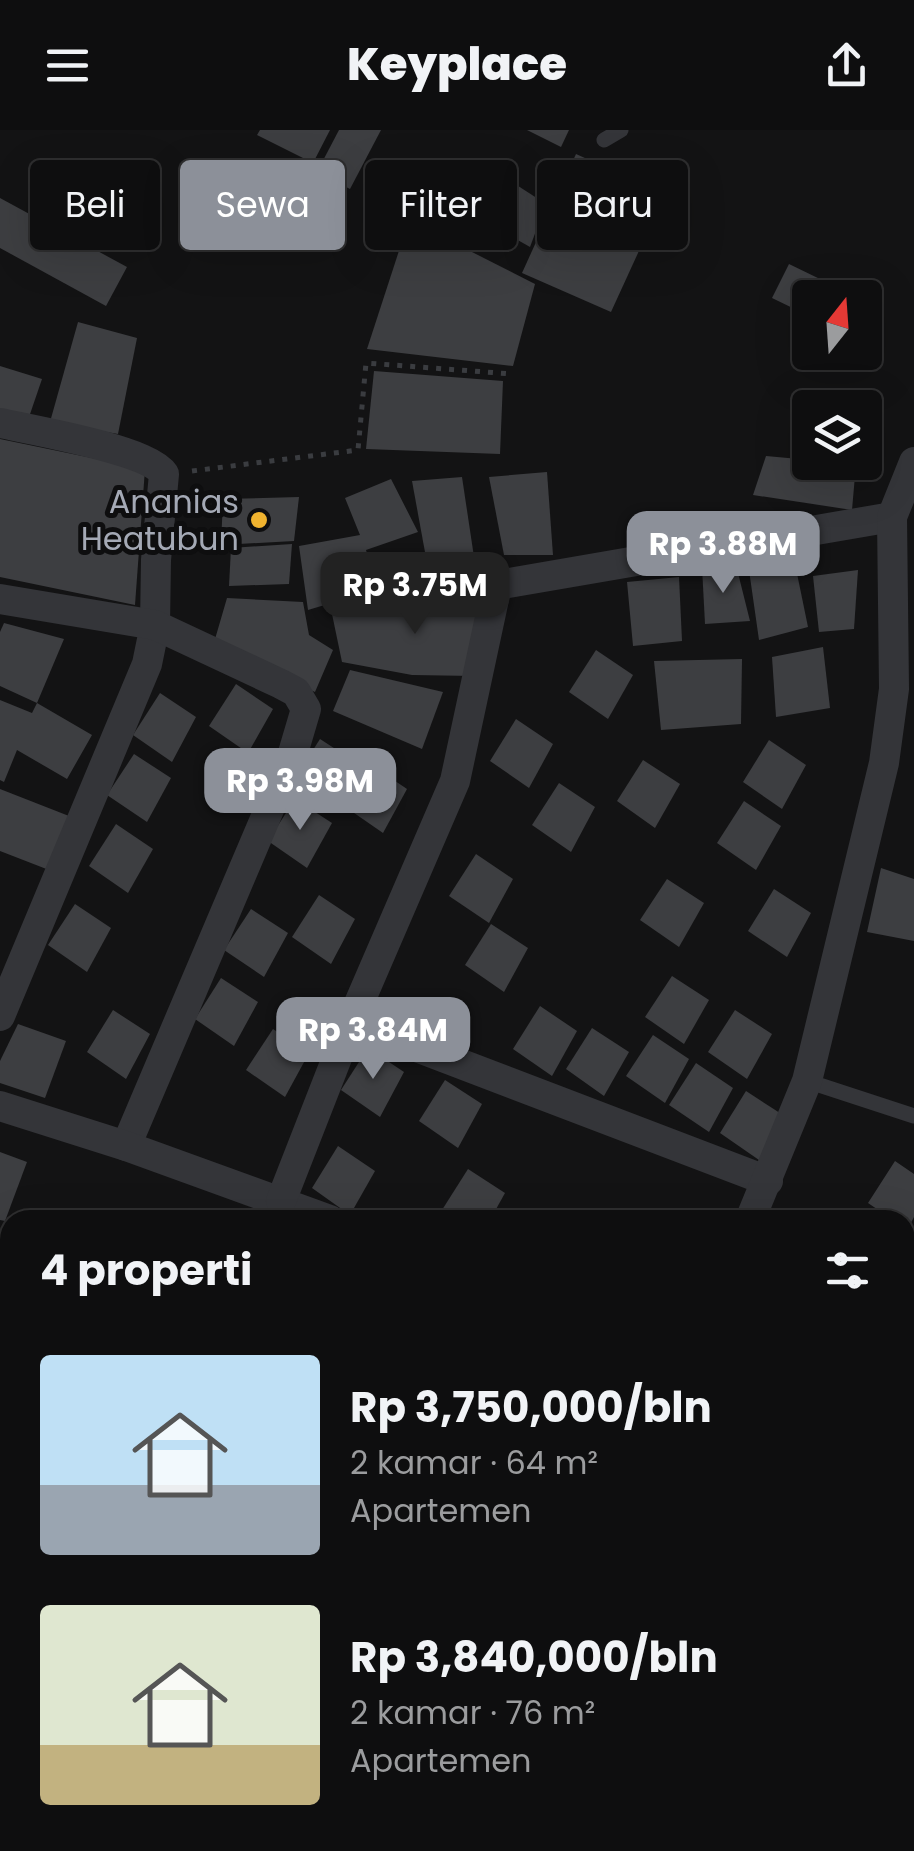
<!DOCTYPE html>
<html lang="id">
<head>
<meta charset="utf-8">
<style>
  body { margin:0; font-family:Poppins,sans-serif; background:#171718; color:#f1f3f6; height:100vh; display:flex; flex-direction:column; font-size:38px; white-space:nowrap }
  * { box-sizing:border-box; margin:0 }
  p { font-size:32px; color:#9b9c9e }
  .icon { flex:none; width:55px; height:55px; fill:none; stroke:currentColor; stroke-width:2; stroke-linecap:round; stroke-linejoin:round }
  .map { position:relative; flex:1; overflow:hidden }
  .panel { position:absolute; left:0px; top:1080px; width:915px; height:642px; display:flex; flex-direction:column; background:#0e0e0f; border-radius:30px 30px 0 0; box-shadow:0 10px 40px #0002,0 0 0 2px #2e2e2f }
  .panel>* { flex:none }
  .hud { position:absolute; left:30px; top:30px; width:855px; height:90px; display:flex; gap:20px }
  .needle { width:65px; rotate:17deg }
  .controls { position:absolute; left:792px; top:150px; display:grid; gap:20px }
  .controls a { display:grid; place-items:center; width:90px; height:90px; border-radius:10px; background:#0e0e0f; box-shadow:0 10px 40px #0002,0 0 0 2px #2e2e2f; font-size:50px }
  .price { position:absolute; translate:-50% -85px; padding:0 22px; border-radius:20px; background:#8c9099; color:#fff; font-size:32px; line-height:65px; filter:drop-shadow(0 2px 5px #0008) }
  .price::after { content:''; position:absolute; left:50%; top:60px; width:30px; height:22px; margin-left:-15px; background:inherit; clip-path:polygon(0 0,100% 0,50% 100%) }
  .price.on { background:#222; color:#fff }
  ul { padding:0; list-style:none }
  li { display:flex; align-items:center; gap:30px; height:250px; padding:0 40px }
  li span { display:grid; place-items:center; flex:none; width:280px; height:200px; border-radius:10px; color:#555 }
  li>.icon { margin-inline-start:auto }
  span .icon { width:120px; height:120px; fill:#fffc; stroke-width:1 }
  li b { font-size:42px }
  h2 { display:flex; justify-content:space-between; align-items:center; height:120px; padding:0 40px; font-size:42px }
  .chip { padding:0 35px; border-radius:10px; background:#0e0e0f; box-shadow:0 10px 40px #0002,0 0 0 2px #2e2e2f; font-size:35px; line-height:90px }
  .chip.on { background:#8c9099; color:#fff }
  header { display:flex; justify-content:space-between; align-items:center; height:130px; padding:0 40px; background:#0e0e0f; font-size:45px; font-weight:800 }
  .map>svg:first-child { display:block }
</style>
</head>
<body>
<header><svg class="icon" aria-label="menu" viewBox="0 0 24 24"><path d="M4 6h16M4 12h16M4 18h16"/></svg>Keyplace<svg class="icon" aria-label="share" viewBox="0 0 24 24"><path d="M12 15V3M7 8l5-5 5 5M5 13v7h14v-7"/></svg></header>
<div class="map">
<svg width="914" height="1721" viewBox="0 0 914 1721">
  <rect width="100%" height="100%" fill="#131314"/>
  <g fill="#3d3e41">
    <path d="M260,0H330L313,33L257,5Z"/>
    <path d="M339,0H381L350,59L317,42Z"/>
    <path d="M527,0H569L561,17Z"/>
    <path d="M576,24L665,64L611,182L522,143Z"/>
    <path d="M512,52L546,74L530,117L495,97Z"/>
    <path d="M0,68L127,137L106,176L0,118Z"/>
    <path d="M409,90L535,154L513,236L367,219Z"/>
    <path d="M789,134L822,150L813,168H810L805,184L772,168Z"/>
    <path d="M78,192L137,208L118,304L50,292Z"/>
    <path d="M0,236L42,249L28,290L0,283Z"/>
    <path d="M374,241L503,251L500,324L366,319Z"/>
    <path d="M0,309L145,339L135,475L0,447Z"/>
    <path d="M766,326L810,330V332L856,334L852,380L753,365Z"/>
    <path d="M547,342L553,425H504L489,347Z"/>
    <path d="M462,347L477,447L431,455L412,351Z"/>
    <path d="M391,349L418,402L366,420L378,459L308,480L299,416L360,405L345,368Z"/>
    <path d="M299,367L294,411L221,415L223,369Z"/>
    <path d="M292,414L289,454L229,456L231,418Z"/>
    <path d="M793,424L808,497L759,510L748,433Z"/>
    <path d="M736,435L750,491L705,494L702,437Z"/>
    <path d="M858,440L854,499L819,502L813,446Z"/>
    <path d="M679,447L682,511L633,516L627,452Z"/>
    <path d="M486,463L474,546L412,545L342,532L332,484Z"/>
    <path d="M227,468L303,472L309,505L333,520L315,562L213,516Z"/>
    <path d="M4,493L64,509L37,573L0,556V502Z"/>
    <path d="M823,517L830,578L776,587L772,527Z"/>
    <path d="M596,520L633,545L608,589L569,562Z"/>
    <path d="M742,529L741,594L661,600L654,531Z"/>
    <path d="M350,540L443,562L422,619L333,581Z"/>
    <path d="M236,554L273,579L248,623L209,596Z"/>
    <path d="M160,563L196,587L172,632L133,605Z"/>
    <path d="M0,570L32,583L37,573L92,605L67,649L17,620L4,652L0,650Z"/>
    <path d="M516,589L553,614L529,658L490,631Z"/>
    <path d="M320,609L357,633L332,677L294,650Z"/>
    <path d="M769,610L806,635L782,679L743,652Z"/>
    <path d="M134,624L171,648L147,692L107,665Z"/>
    <path d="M643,630L680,654L655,698L617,671Z"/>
    <path d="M370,634L407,659L383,703L344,676Z"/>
    <path d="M559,653L595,677L571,722L532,695Z"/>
    <path d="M0,659L69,686L49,740L0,721Z"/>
    <path d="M295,669L332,693L307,738L268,711Z"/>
    <path d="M744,671L781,696L756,740L717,713Z"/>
    <path d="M116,694L153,719L128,763L89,736Z"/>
    <path d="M476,724L513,749L489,793L449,766Z"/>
    <path d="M881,738L914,749V811L867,802Z"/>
    <path d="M667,749L704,773L679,817L640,790Z"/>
    <path d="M774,759L811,783L787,827L748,801Z"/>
    <path d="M319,765L355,789L331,834L292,807Z"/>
    <path d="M75,774L111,798L87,842L48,815Z"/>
    <path d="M251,779L288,803L264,847L224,820Z"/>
    <path d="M491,794L528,818L504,862L465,835Z"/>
    <path d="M672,846L709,870L684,914L645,887Z"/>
    <path d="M221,848L258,872L234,916L195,889Z"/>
    <path d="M540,876L577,901L552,946L513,919Z"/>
    <path d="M113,880L150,904L126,949L87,922Z"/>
    <path d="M735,880L772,904L747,949L708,922Z"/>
    <path d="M18,894L66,911L45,968L0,953V931Z"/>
    <path d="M592,898L629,922L604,966L566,939Z"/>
    <path d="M273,899L309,923L285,967L246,940Z"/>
    <path d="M653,905L689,929L665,973L626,946Z"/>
    <path d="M368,918L404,942L380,987L341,960Z"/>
    <path d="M696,933L733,958L709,1002L669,975Z"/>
    <path d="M445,950L482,974L458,1018L419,991Z"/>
    <path d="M746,961L783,985L759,1030L720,1003Z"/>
    <path d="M338,1016L375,1041L350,1085L312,1058Z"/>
    <path d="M0,1022L27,1032L5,1091L0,1090Z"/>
    <path d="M895,1031L914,1044V1087L905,1104V1090H893L868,1073Z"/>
    <path d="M468,1039L505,1063L490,1090H456L442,1080Z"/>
    <path d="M0,1242L10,1245V1291L0,1288Z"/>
    <path d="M905,1341L914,1344V1420L905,1408Z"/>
    <rect x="905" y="1638" width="9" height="40"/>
    <path d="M208,1712H219L239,1721H204Z"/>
    <path d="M239,1712H276L273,1721H260Z"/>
    <path d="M372,1712H418L415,1721H397Z"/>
    <path d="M421,1712H463L462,1718L453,1716L452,1721H419Z"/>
  </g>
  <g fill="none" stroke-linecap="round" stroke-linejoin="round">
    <path stroke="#3a3c40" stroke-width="5" stroke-dasharray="5 8" stroke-linecap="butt" d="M192,341L358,320L366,233L512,244"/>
    <g stroke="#343539" stroke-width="15">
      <path d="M604,10L621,0"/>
      <path d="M807,951L914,986"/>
    </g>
    <g stroke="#343539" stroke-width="30">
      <path d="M0,293C32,300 149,320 164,344L156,430L155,495L147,534L0,886"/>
      <path d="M460,458L497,455L892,387"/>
      <path d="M0,469L155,495L281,554L296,562L306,579L293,623L126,1016"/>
      <path d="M351,892L768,1051"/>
      <path d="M0,976L126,1016L330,1090"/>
      <path d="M281,1071L351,892L455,651L497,455"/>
      <path d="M750,1090L807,951L884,633L894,559L892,387L914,332"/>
      <path d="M905,1458L914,1461"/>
      <path d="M0,1694L10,1697"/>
      <path d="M52,1712L76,1721"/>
      <path d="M471,1721L474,1712"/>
    </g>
  </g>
  <circle fill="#f0b32f" stroke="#0e0e0f" stroke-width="4" cx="259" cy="390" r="10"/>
  <g text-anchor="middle" stroke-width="10" stroke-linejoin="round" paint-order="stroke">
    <g font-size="32" fill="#a4a9b5" stroke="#0e0e0f" text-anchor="end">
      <text x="239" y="383">Ananias<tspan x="239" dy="37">Heatubun</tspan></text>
    </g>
  </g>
</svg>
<div class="controls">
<a><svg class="needle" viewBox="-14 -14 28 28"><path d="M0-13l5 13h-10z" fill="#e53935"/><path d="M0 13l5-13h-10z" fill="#9b9c9e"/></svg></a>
<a><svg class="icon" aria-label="layers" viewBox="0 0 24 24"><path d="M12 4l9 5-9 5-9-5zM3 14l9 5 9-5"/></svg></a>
</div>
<b class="price" style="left:723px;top:466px">Rp 3.88M</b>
<b class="price on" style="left:415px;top:507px">Rp 3.75M</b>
<b class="price" style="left:300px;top:703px">Rp 3.98M</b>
<b class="price" style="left:373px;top:952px">Rp 3.84M</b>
<div class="hud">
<a class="chip">Beli</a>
<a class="chip on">Sewa</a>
<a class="chip">Filter</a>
<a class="chip">Baru</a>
</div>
<section class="panel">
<h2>4 properti<svg class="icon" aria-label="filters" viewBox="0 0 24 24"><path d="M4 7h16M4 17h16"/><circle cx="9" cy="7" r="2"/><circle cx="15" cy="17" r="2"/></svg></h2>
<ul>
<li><span style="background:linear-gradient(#bfe0f5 65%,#9aa5b1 0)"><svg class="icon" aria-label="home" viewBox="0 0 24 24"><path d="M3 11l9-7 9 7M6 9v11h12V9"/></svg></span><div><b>Rp 3,750,000/bln</b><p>2 kamar · 64 m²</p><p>Apartemen</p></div></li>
<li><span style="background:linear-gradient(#dfe7d0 70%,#c2b280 0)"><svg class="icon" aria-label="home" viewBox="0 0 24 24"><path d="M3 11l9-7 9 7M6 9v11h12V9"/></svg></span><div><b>Rp 3,840,000/bln</b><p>2 kamar · 76 m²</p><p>Apartemen</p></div></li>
</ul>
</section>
</div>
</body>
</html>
